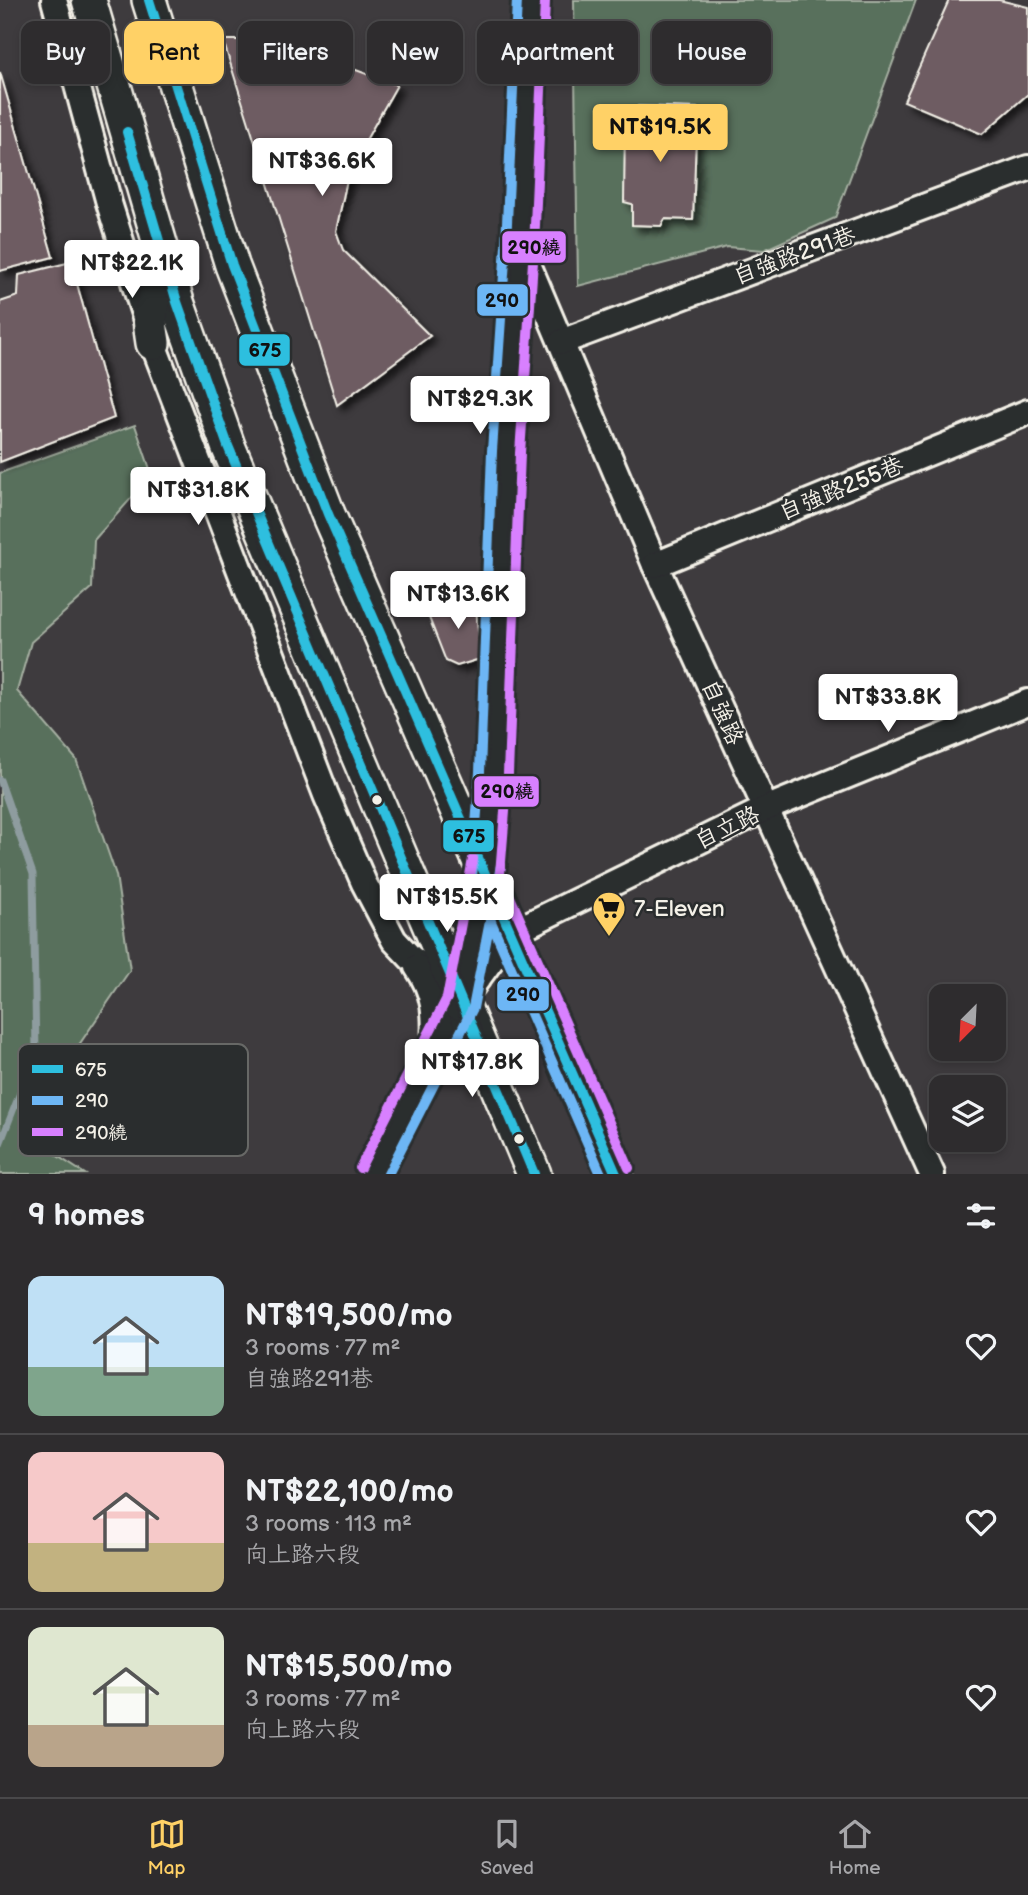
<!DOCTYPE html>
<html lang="en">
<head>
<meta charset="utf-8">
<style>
  body { margin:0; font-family:"Balsamiq Sans","LXGW WenKai TC",sans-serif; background:#3a383a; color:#f1f3f6; height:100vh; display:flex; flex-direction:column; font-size:26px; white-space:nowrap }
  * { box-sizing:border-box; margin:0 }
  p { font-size:23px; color:#a7a7aa }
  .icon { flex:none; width:38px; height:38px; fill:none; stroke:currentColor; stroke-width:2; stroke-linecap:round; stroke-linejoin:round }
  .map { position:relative; height:1174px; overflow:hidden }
  .drawer { display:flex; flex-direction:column; background:#2e2c2e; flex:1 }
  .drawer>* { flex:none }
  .hud { position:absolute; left:21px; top:21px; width:987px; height:63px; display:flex; gap:14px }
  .needle { width:46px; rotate:204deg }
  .controls { position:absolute; left:929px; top:984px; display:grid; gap:14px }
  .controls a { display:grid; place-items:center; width:77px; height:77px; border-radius:14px; background:#2e2c2e; box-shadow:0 4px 10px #0003,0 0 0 2px #49484a; font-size:35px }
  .price { position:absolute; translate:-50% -60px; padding:0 16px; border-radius:7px; background:#fff; color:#222; font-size:23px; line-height:46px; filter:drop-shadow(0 2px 4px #0008) }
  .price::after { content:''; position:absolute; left:50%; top:42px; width:21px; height:16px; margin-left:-10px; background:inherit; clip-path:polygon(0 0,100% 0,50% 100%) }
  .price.current { background:#ffd166; color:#111 }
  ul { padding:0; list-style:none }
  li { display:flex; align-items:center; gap:21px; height:175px; padding:0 28px }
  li+li { border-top:2px solid #49484a }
  li span { display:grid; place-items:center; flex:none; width:196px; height:140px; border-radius:14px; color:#555 }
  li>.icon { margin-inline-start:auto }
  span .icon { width:84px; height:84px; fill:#fffc; stroke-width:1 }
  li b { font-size:30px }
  h2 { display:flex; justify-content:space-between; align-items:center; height:84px; padding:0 28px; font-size:30px }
  .tag { padding:0 24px; border-radius:14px; background:#2e2c2e; box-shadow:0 4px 10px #0003,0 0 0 2px #49484a; font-size:24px; line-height:63px }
  .tag.current { background:#ffd166; color:#111 }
  .dock { display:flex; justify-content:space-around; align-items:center; height:98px; border-top:2px solid #49484a; background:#2e2c2e; font-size:19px; color:#a7a7aa }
  .dock a { display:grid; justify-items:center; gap:4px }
  .dock .current { color:#ffd166 }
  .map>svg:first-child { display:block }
</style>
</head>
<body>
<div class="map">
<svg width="1028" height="1174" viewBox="0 0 1028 1174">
  <defs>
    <filter id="shadow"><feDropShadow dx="6" dy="6" stdDeviation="3.5" flood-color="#0009"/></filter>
  </defs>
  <rect width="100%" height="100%" fill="#3e3b3e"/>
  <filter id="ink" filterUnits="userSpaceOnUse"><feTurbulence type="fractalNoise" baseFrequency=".0143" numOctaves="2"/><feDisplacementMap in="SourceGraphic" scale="14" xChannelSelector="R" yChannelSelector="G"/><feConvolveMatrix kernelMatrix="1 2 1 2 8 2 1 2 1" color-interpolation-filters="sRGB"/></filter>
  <g filter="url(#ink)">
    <g fill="#586f5c" stroke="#a6b0a2" stroke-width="2">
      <path d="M574,0H916L835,218L764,250L727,247L578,286Z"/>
      <path d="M135,425L152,475L94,540L92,588L31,642L17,691L76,759L116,875L130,970L68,1061L40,1131L56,1155L85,1174H0V473Z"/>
    </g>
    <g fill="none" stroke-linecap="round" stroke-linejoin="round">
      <path stroke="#8e9c9f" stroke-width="7" d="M0,780L33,874L36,1052L0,1144"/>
    </g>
    <g fill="#6e5c62" stroke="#f4f1e8" stroke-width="2" filter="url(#shadow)">
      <path d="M949,0H999L1028,7V94L982,134L904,101Z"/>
      <path d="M223,40H274L397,85L349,170L336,231L343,250L430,336L337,405Z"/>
      <path d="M0,72L53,257L0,271Z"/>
      <path d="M638,106L697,108L693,220L665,219L661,226L632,225V204L624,202L625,121L637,114Z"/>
      <path d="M71,262L114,418L0,462V302L18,296L19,275Z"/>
      <path d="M475,592L480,659L457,666L446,661L428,615Z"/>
    </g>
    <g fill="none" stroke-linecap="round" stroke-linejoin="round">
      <defs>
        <g id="street">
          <path d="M54,0L109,203L155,349L326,795L364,883L394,940L411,958L455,990"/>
          <path d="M522,250L655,565L932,1174"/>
          <path d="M561,342L1028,168"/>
          <path d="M655,565L1028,412"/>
          <path d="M417,967C435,993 436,1015 434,1045"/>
          <path d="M372,1174L460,1003L511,933L765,809L1028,702"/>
        </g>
        <g id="secondary">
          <path d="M89,0L177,302L228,446L534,1174"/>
          <path d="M149,0L232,265L328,514L616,1174"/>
          <path d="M153,343C152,334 149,323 151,314C154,295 160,286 155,264"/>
          <path d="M460,1003L486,876L494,773L506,452L520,246L531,0"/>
        </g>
      </defs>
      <use href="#street" stroke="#f4f1e8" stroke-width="30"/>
      <use href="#secondary" stroke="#f4f1e8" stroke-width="38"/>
      <use href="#street" stroke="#2a2d2e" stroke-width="24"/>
      <use href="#secondary" stroke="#2a2d2e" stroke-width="33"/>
      <defs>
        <g id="bus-1">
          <path d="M149,0L232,265L328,514L616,1174"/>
          <path d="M127,132L177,302L228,446L534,1174"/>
        </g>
        <g id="bus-2">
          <path d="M517,0L506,245L492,451L480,772L472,878L601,1174"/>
          <path d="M388,1174L473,1008L501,865"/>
        </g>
        <g id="bus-3">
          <path d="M545,1L534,247L520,453L508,774L500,874L629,1168"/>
          <path d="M360,1168L447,998L473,859"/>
        </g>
      </defs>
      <use href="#bus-1" stroke="#2a2d2e" stroke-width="16"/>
      <use href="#bus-2" stroke="#2a2d2e" stroke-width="16"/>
      <use href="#bus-3" stroke="#2a2d2e" stroke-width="16"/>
      <use href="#bus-1" stroke="#2dbfdf" stroke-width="10"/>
      <use href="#bus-2" stroke="#6db6f5" stroke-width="10"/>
      <use href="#bus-3" stroke="#d880ff" stroke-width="10"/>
    </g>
  </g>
  <defs>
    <symbol id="supermarket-pin" viewBox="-11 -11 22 30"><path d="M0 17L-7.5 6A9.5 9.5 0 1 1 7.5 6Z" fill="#ffd166" stroke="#2a2d2e"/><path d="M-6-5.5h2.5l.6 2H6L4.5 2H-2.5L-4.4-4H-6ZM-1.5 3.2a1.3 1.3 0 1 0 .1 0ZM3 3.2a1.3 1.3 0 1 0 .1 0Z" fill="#111"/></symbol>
  </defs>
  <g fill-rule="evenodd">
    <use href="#supermarket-pin" x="590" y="889" width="38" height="52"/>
  </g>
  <g fill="#f4f1e8" stroke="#2a2d2e" stroke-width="2.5">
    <circle cx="377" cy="800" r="6"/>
    <circle cx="519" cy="1139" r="6"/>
  </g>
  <g text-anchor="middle" stroke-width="5" stroke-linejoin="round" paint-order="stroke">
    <g font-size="23" fill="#f4f1e8" stroke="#2a2d2e">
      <text transform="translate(794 255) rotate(-20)" y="8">自強路291巷</text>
      <text transform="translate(841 488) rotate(-22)" y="8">自強路255巷</text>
      <text transform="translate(723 712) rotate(66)" y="8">自強路</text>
      <text transform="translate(727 827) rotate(-26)" y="8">自立路</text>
    </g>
    <g font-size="23" fill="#f4f1e8" stroke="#2a2d2e" text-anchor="start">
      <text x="634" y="916">7-Eleven</text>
    </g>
  </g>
  <rect x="18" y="1044" width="230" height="112" rx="10" fill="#2a2d2e" stroke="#676866" stroke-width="2"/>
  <rect x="32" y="1065" width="31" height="8" fill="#2dbfdf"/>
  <rect x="32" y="1096" width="31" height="9" fill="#6db6f5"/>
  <rect x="32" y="1128" width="31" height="8" fill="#d880ff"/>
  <g font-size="19" fill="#f4f1e8">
    <text x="75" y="1076">675</text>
    <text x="75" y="1107">290</text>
    <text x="75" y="1139">290繞</text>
  </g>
  <g stroke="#2a2d2e" stroke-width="2.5">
    <rect x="501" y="230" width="66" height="34" rx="7" fill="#d880ff"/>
    <rect x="476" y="283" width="53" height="34" rx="7" fill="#6db6f5"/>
    <rect x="238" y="333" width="53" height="34" rx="7" fill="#2dbfdf"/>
    <rect x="473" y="775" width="67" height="33" rx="7" fill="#d880ff"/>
    <rect x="442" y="819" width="53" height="34" rx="7" fill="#2dbfdf"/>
    <rect x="496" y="978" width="54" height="34" rx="7" fill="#6db6f5"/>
  </g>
  <g font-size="19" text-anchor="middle" font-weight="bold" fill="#111">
    <text x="534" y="254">290繞</text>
    <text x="502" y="307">290</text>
    <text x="265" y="357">675</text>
    <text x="507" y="798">290繞</text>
    <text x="469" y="843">675</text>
    <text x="523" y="1001">290</text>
  </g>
</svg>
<div class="controls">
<a><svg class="needle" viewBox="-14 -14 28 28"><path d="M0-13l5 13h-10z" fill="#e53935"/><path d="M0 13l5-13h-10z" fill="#a7a7aa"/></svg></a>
<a><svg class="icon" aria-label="layers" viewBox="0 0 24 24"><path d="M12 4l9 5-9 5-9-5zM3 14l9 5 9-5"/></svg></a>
</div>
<b class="price current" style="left:660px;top:164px">NT$19.5K</b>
<b class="price" style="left:322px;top:198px">NT$36.6K</b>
<b class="price" style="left:132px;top:300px">NT$22.1K</b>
<b class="price" style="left:480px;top:436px">NT$29.3K</b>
<b class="price" style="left:198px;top:527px">NT$31.8K</b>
<b class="price" style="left:458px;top:631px">NT$13.6K</b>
<b class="price" style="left:888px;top:734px">NT$33.8K</b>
<b class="price" style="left:447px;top:934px">NT$15.5K</b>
<b class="price" style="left:472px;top:1099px">NT$17.8K</b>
<div class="hud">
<a class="tag">Buy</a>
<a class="tag current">Rent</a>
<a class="tag">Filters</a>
<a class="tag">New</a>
<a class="tag">Apartment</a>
<a class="tag">House</a>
</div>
</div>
<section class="drawer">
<h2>9 homes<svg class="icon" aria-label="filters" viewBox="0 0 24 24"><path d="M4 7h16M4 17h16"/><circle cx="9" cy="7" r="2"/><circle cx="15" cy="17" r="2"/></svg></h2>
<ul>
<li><span style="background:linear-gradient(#bfe0f5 65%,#7fa58c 0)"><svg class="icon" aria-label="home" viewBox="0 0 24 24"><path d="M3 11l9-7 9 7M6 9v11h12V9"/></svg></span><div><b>NT$19,500/mo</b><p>3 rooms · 77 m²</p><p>自強路291巷</p></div><svg class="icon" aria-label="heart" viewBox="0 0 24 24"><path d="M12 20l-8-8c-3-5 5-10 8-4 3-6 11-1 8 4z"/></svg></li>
<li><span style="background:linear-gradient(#f6c9c9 65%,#c2b280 0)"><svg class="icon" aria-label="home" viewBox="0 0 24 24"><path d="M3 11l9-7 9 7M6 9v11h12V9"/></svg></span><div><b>NT$22,100/mo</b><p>3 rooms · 113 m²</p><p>向上路六段</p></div><svg class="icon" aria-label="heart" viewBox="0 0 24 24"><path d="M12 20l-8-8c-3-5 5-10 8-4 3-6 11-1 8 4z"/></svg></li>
<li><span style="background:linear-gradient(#dfe7d0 70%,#b9a48a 0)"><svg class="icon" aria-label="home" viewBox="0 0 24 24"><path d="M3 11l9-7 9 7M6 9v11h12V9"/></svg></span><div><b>NT$15,500/mo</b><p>3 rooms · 77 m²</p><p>向上路六段</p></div><svg class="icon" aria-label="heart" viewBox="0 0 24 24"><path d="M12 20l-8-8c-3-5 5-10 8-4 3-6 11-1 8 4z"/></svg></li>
</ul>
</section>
<nav class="dock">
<a class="current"><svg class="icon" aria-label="map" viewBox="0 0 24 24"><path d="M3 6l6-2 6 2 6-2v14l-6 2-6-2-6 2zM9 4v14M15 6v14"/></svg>Map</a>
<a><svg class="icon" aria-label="saved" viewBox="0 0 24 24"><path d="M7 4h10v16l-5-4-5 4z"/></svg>Saved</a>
<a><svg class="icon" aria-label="home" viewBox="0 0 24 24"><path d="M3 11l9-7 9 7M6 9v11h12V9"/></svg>Home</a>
</nav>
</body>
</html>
